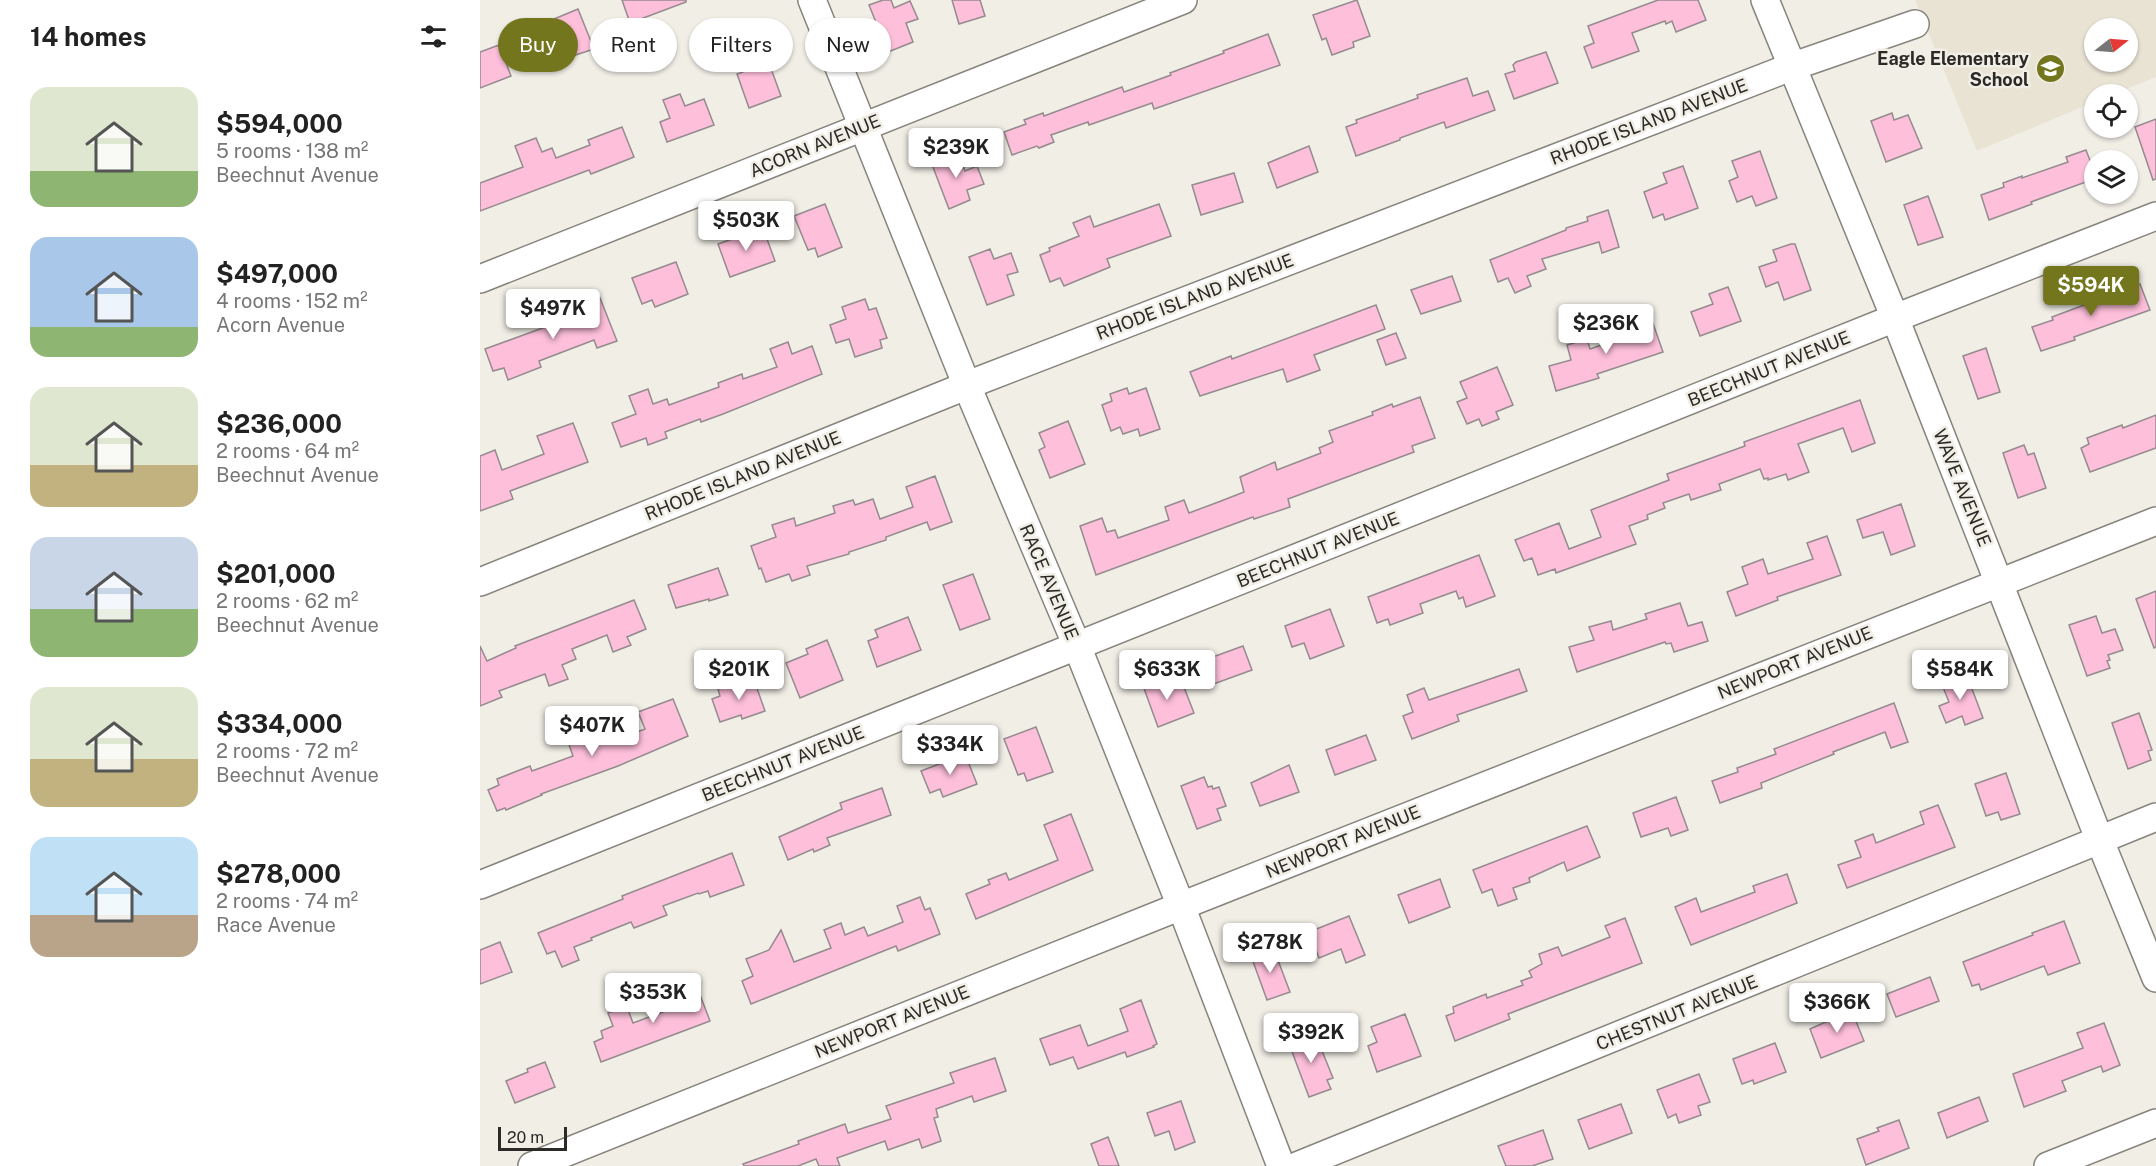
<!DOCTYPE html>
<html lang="en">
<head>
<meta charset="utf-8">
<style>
  body { margin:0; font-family:"Public Sans",sans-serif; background:#f2f2f2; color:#222; height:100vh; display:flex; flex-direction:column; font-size:22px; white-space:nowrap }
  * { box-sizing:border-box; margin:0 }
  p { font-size:20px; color:#767676 }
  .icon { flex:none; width:33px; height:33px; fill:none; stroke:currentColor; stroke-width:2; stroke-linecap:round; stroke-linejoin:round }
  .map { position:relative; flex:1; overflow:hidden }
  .sheet { display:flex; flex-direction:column; background:#fff; width:480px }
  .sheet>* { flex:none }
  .top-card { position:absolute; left:18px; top:18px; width:570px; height:54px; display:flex; gap:12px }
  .needle { width:39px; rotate:73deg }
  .controls { position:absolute; left:1604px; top:18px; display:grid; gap:12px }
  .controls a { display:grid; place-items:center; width:54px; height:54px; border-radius:50%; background:#fff; box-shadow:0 2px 4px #0004; font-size:30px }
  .scale { position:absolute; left:18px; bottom:15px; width:69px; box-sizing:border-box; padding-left:6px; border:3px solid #2b2a27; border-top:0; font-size:16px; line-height:21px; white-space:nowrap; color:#2b2a27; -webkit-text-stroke:4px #f1eee6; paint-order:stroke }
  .price { position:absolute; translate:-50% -51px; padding:0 14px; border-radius:6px; background:#fff; color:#222; font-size:20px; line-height:39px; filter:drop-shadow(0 2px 3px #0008) }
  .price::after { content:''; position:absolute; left:50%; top:36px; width:18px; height:14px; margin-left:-9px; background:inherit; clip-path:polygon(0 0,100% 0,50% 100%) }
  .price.on { background:#73761c; color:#fff }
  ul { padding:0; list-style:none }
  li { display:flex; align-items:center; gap:18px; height:150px; padding:0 30px }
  li span { display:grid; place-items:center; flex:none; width:168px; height:120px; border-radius:18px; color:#555 }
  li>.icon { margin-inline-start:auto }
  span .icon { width:72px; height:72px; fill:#fffc; stroke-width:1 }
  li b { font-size:26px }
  h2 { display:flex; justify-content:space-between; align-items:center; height:72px; padding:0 30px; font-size:26px }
  .pill { padding:0 21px; border-radius:27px; background:#fff; box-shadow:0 2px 4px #0004; font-size:21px; line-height:54px }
  .pill.on { background:#73761c; color:#fff }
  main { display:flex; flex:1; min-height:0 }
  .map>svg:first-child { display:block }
</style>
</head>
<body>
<main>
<section class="sheet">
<h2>14 homes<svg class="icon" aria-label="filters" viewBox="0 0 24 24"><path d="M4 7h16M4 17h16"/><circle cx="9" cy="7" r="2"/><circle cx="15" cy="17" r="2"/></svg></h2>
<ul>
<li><span style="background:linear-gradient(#dfe7d0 70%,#8fb573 0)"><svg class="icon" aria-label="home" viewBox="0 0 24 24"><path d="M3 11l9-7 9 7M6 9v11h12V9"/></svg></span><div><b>$594,000</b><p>5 rooms · 138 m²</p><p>Beechnut Avenue</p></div></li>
<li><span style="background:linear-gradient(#a9c7e8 75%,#8fb573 0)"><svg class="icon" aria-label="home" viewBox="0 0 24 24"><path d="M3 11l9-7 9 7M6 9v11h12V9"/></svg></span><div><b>$497,000</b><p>4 rooms · 152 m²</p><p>Acorn Avenue</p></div></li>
<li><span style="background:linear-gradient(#dfe7d0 65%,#c2b280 0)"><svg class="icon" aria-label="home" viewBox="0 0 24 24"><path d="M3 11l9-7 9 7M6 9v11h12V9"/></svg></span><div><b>$236,000</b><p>2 rooms · 64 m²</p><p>Beechnut Avenue</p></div></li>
<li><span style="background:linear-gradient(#c9d6e8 60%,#8fb573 0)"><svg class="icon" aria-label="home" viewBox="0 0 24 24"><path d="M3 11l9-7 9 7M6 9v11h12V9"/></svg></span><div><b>$201,000</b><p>2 rooms · 62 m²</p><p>Beechnut Avenue</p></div></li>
<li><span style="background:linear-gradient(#dfe7d0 60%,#c2b280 0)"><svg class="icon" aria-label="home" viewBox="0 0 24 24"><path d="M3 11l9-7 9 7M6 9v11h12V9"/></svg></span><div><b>$334,000</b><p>2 rooms · 72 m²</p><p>Beechnut Avenue</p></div></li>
<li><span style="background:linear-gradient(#bfe0f5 65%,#b9a48a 0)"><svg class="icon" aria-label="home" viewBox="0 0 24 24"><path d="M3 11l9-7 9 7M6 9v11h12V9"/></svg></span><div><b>$278,000</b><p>2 rooms · 74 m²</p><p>Race Avenue</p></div></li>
</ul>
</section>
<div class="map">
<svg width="1676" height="1166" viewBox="0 0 1676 1166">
  <rect width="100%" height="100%" fill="#f1eee6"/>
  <path fill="#e9e3d4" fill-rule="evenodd" d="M1435,0H1676V77L1633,94H1614V102L1497,151ZM1614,28H1647V62H1614Z"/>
  <g fill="#fdbfda" stroke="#948b8e" stroke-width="1.5">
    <path d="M142,0H206V2L150,23Z"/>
    <path d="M403,0H411L414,8L430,1L438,19L426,23L433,42L408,52L389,5Z"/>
    <path d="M472,0H500L505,16L479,24Z"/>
    <path d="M877,0L890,36L873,42L874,47L852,55L846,38L842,40L833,15Z"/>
    <path d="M1178,0H1218L1226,20L1196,32L1192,21L1186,24L1185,21L1152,33L1159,51L1112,68L1104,47L1114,43L1108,26Z"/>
    <path d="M98,9L114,49L77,61L70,45L59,50L50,29Z"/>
    <path d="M788,34L800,65L674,109L672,103L609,125L608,122L571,135L574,142L559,148L557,146L532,155L524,132L546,124L544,120L563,113L564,116L642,87L644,92L691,75L690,73L744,53L743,51Z"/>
    <path d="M19,45L31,76L0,88V52Z"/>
    <path d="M285,52L301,96L269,108L257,74L263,72L260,62Z"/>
    <path d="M1066,52L1078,83L1034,99L1025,74L1035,71L1033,65L1036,62Z"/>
    <path d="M987,78L993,96L1008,91L1015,110L966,128L964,122L920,138V140L876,156L866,127L877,123L876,120L938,98L937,95Z"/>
    <path d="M200,94L205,106L224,99L234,125L187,142L180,122L190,118L183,100Z"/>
    <path d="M1412,113L1414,120L1428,115L1442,148L1406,162L1391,121Z"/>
    <path d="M1676,119V179L1673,180L1655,127Z"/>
    <path d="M142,127L154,157L111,174L109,170L0,211V183L43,167L35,146L56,138L62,152L72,148L76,158L110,145L108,140Z"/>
    <path d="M829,146L838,172L797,188L788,163Z"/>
    <path d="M1606,150L1614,171V179L1551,202L1552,204L1509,220L1501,195L1524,187L1523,183L1542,176V178L1588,162L1586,157Z"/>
    <path d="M477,151L485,171L497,166L504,184L487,190L490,200L469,209L451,162Z"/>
    <path d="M1280,151L1297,198L1276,206L1272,196L1257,202L1249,181L1258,177L1252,161Z"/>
    <path d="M1203,166L1218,208L1185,220L1183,214L1173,218L1164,192L1187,183L1183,173Z"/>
    <path d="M754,173L763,202L721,215L712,185Z"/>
    <path d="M1448,196L1463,237L1438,245L1424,205Z"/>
    <path d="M345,204L362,247L338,257L335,248L328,250L314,216Z"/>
    <path d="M679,204L691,236L627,259L630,267L584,286L580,278L570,282L560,255L570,251L569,248L599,236L593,223L610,216L614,227Z"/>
    <path d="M1128,210L1139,247L1122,253L1119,242L1062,259L1066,269L1047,276L1051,286L1035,293L1028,278L1018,282L1010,260L1086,230V228L1108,221L1107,217Z"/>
    <path d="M283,228L295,261L250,277L238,244Z"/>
    <path d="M1311,244H1315L1331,290L1304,300L1298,282L1286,287L1279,267L1297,261L1293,250Z"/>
    <path d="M510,249L514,259L531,253L538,272L527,275L534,295L507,305L489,257Z"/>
    <path d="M196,262L208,294L175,307L172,300L162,304L152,278Z"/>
    <path d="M972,276L981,301L941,314L931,290Z"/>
    <path d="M1660,284L1670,310L1594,337L1595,340L1561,351L1552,327L1573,320L1572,317Z"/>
    <path d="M1248,287L1261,321L1220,336L1211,312L1233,304L1229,294Z"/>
    <path d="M120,298L137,341L117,348L114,340L59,361L61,367L28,380L24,368L13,371L5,349L79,322L76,315Z"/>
    <path d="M385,299L389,310L396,308L407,338L400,340L402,348L375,357L369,339L356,343L350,325L366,319L362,307Z"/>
    <path d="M896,305L905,329L834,355L840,370L807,382L803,369L720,396L710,372L751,356L752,359Z"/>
    <path d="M1170,315L1183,352L1117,374L1119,378L1076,391L1069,366L1091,360L1087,345L1107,339L1110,349L1153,334L1149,322Z"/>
    <path d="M916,333L926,358L906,365L897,340Z"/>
    <path d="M308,342L312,354L332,346L342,374L243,414L221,422L220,419L185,432L187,438L168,445L166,438L141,447L132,423L156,414L149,396L168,389L173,404L187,399L189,405L239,387L238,383L262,374L263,379L297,367L290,349Z"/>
    <path d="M1506,348L1520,392L1498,399L1483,356Z"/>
    <path d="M1017,367L1033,405L1016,412L1019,419L1002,426L999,419L987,424L977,402L987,398L980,382Z"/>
    <path d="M647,388L649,394L666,388L680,429L660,436L658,429L643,434L640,427L631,431L622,405L632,401L630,394Z"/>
    <path d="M940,397L955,438L932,446L934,452L808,499L810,507L774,519L773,517L616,575L600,526L622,518L627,532L635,530L638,538L689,520L685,507L704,500L709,513L741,501L764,492L760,477L795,462L797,470L841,453L839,448L853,442L849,431L893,415L892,412L912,404L913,407Z"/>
    <path d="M1380,400L1395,443L1372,452L1363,428L1318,444L1329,472L1308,480L1306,474L1288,480V478L1284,479L1280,469L1239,484L1241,490L1211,500L1209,494L1183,503L1185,508L1167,515L1168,519L1149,526L1156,544L1076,573L1075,569L1058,575L1052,558L1044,561L1035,540L1079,523L1089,549L1121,537L1111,510L1189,480L1187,474L1265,446L1264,442Z"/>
    <path d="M1676,415V448L1610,472L1601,448L1609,444L1607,438L1642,425L1643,428Z"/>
    <path d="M588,421L605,464L570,478L559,450L565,447L559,433Z"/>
    <path d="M93,423L108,462L30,491L33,499L0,511V456L15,450L22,470L64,454L57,436Z"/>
    <path d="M1544,445L1548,455L1554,453L1566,488L1538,498L1523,453Z"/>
    <path d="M455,476L472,522L450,530L447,522L406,537V540L369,552V554L327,566L330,575L312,581L309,574L286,582L281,568L279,569L271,546L296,537L292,525L314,518L316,526L355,513L353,506L373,500L375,505L393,499L400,519L433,507L426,487Z"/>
    <path d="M1421,504L1435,546L1411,555L1403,532L1383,538L1377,520Z"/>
    <path d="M1347,536L1361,575L1297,597L1298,600L1256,616L1247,592L1268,584L1262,567L1283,559L1288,574L1333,559L1327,543Z"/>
    <path d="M999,555L1015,596L986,607L983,597L979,599L976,591L940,604L943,613L910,625L908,619L897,623L888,597Z"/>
    <path d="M238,568L248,595L229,601V599L196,608L188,585Z"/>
    <path d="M493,574L510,619L480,630L463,585Z"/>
    <path d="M1676,591V647L1674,648L1656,599Z"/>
    <path d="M154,600L166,629L147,637L151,645L133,652L127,635L92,649L96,659L82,665L88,679L69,686L65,674L19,691L22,697L0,706V646L7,661L36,648L35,646Z"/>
    <path d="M1200,603L1208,626L1222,622L1228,641L1194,652L1191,643L1186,644L1185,642L1097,672L1089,647L1114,640L1109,627L1131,621L1133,630L1167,619L1165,614Z"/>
    <path d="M850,609L864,646L830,659L824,643L812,647L805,626Z"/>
    <path d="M1616,616L1622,633L1635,629L1643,650L1628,655L1630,660L1627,661L1630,668L1607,676L1589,625Z"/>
    <path d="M428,617L441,650L397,667L388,641L398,637L395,630Z"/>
    <path d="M347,640L363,680L320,698L306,663L328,654L326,649Z"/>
    <path d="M763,646L772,670L728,686L719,662Z"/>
    <path d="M1039,669L1047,691L977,715L979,721L932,739L923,716L933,712L927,695L944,688L949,700Z"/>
    <path d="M1486,673L1503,718L1485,725L1482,716L1466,723L1459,706L1469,702L1461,682Z"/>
    <path d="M684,674L688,687L702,682L714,713L678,727L662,683Z"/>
    <path d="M273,677L285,711L262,719L261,715L240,722L232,699L240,696L238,689Z"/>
    <path d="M193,699L208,736L138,766L61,794L62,795L26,810L25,808L17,811L8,790L19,785L17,779L50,766L52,771L93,756L87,739L124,726L130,742L165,729L158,712Z"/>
    <path d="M1414,703L1428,742L1411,748L1405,732L1353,752L1354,754L1281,783L1282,788L1240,803L1232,781L1258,772L1257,768L1296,754L1294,749Z"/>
    <path d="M1659,713L1672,750L1668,751L1671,760L1648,769L1632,723Z"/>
    <path d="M556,727L573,772L547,781L544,773L538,775L524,739Z"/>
    <path d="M886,735L896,760L855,775L846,750Z"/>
    <path d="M485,754L497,784L463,797L460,789L450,793L441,771Z"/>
    <path d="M809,765L819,792L780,806L771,783Z"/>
    <path d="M1526,773L1540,814L1521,820L1518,812L1506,816L1495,784Z"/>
    <path d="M724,777L728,787L732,786L733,789L739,787L746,806L737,809L741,820L717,829L701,786Z"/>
    <path d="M402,788L411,815L347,838L350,845L334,852L333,849L308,860L299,837L362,809L360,803Z"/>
    <path d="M1196,797L1208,830L1191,836L1188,828L1161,837L1153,813Z"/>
    <path d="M1458,805L1475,847L1367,888L1358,865L1381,857L1375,841L1393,834L1396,843L1444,824L1440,812Z"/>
    <path d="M591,814L613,870L496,919L486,894L510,884L508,880L526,873L529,880L578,860L564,825Z"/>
    <path d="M1107,826L1120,857L1087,871L1084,862L1049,878L1050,882L1033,888L1037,899L1018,906L1012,889L1002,893L993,870Z"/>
    <path d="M252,853L264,885L230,897L228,891L219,894L218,893L183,906L187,915L154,928L151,922L111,938L112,940L94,947L99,960L82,967L75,951L67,954L58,933L143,899L142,896Z"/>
    <path d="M1307,874L1317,903L1211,945L1195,907L1216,898L1221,912L1275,892L1273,886Z"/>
    <path d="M960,879L970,907L929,923L918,895Z"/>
    <path d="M440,897L445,910L450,908L460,934L418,951L416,946L271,1004L262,981L273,976L266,959L289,950L301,930L314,962L351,948L344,930L361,923L365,935L384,927L388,936L423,922L417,906Z"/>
    <path d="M869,916L885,955L866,963L861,949L839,958L829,932Z"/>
    <path d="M1145,918L1162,963L1028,1014L1030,1019L975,1041L966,1016L974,1013L973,1007L1006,994L1007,998L1043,985L1041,981L1052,977L1049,971L1062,964L1059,954L1078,947L1082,956L1130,937L1125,926Z"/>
    <path d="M1584,921L1600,963L1568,975L1564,966L1501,990L1499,984L1492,986L1483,962L1553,935L1552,933Z"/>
    <path d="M20,942L32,972L0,984V950Z"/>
    <path d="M793,947L810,992L787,1000L771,956Z"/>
    <path d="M1450,977L1459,1001L1416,1017L1407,994Z"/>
    <path d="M214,979L230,1021L121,1062L114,1042L123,1038L121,1031L133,1026L128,1013L147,1007L153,1023L188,1010L185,1003L198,999L194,986Z"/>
    <path d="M661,1000L677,1044L673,1046L674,1047L647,1057L645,1052L598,1069L593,1057L570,1065L560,1039L600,1025L608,1046L648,1031L640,1009Z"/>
    <path d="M1371,1009L1384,1041L1341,1058L1330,1029L1348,1021L1347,1018Z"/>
    <path d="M925,1014L941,1056L897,1072L888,1046L897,1042L891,1027Z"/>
    <path d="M1624,1023L1640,1065L1623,1072L1621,1066L1582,1081L1586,1091L1544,1107L1533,1074L1603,1048L1597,1033Z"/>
    <path d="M834,1031L853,1078L847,1080L851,1089L829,1097L808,1041Z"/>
    <path d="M1295,1043L1306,1072L1274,1084L1273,1080L1262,1084L1253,1059Z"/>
    <path d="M515,1058L526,1091L494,1102L492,1096L456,1109L458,1117L454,1118L461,1141L442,1148L439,1139L408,1150L405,1141L357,1158L360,1166H339L336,1159L318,1166H264L263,1164L319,1144L318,1141L365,1124L368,1133L411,1119L406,1106L474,1083L470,1073Z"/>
    <path d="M65,1062L75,1087L35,1103L26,1081L48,1072L47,1069Z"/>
    <path d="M1219,1074L1230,1102L1218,1106L1221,1115L1199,1123L1196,1114L1188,1118L1177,1090Z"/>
    <path d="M1499,1097L1508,1121L1467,1138L1458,1113Z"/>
    <path d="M701,1101L715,1142L695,1150L689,1131L675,1136L667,1113Z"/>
    <path d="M1141,1104L1152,1133L1109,1149L1098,1120Z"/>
    <path d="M1419,1120L1429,1148L1386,1165L1377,1139L1399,1131L1397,1128Z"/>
    <path d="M1063,1130L1073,1159L1052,1166H1026L1018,1146Z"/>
    <path d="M628,1137L639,1166H619L611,1144Z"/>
  </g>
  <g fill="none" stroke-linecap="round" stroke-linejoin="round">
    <defs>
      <g id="minor">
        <path d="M332,0L487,386L597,646L701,906L801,1166"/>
        <path d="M1285,0L1415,318L1620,841L1676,978"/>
        <path d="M0,279L703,0"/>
        <path d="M0,582L503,379L1311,67L1435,24"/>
        <path d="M0,885L1415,318L1676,216"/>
        <path d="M52,1166L701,906L1676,521"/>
        <path d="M817,1166L1676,817"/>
        <path d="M1568,1166L1676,1123"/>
      </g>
    </defs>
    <use href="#minor" stroke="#87847d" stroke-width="30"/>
    <use href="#minor" stroke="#fff" stroke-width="27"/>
  </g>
  <defs>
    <symbol id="school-disc" viewBox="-11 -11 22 22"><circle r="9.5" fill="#73761c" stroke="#f1eee6"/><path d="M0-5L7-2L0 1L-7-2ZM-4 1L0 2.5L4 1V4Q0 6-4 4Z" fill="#fff"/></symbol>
  </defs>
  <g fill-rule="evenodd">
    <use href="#school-disc" x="1554" y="52" width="33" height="33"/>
  </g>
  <g text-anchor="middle" stroke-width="5" stroke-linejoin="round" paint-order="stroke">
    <g font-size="18" font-weight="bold" fill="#2b2a27" stroke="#f1eee6" text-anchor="end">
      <text x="1549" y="65">Eagle Elementary<tspan x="1549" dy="21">School</tspan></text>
    </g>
    <g font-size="18" fill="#2b2a27" stroke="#f1eee6">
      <text transform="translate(1169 122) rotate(-21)" y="6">RHODE ISLAND AVENUE</text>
      <text transform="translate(335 146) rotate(-22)" y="6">ACORN AVENUE</text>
      <text transform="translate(715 297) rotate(-21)" y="6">RHODE ISLAND AVENUE</text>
      <text transform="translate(1289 369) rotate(-22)" y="6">BEECHNUT AVENUE</text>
      <text transform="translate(263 476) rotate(-22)" y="6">RHODE ISLAND AVENUE</text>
      <text transform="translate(1482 488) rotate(68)" y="6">WAVE AVENUE</text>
      <text transform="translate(838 550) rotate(-22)" y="6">BEECHNUT AVENUE</text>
      <text transform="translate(569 582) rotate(67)" y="6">RACE AVENUE</text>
      <text transform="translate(1315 663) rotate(-22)" y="6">NEWPORT AVENUE</text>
      <text transform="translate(303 764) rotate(-22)" y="6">BEECHNUT AVENUE</text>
      <text transform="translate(863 842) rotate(-22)" y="6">NEWPORT AVENUE</text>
      <text transform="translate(1197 1013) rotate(-22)" y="6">CHESTNUT AVENUE</text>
      <text transform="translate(412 1022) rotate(-22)" y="6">NEWPORT AVENUE</text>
    </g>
  </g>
</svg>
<div class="controls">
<a><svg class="needle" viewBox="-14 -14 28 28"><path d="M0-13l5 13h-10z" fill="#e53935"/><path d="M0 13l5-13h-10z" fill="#767676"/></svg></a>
<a><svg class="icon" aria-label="locate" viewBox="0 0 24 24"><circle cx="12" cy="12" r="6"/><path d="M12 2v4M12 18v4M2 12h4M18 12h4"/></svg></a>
<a><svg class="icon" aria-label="layers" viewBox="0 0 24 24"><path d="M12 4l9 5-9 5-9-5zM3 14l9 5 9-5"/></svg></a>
</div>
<div class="scale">20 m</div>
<b class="price" style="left:476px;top:179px">$239K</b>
<b class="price" style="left:266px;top:252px">$503K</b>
<b class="price on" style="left:1611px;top:317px">$594K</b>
<b class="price" style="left:73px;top:340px">$497K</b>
<b class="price" style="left:1126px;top:355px">$236K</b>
<b class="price" style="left:259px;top:701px">$201K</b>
<b class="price" style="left:687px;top:701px">$633K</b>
<b class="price" style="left:1480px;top:701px">$584K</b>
<b class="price" style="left:112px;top:757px">$407K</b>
<b class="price" style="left:470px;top:776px">$334K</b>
<b class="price" style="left:790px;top:974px">$278K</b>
<b class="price" style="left:173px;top:1024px">$353K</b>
<b class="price" style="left:1357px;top:1034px">$366K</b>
<b class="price" style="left:831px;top:1064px">$392K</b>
<div class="top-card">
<a class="pill on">Buy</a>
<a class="pill">Rent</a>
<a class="pill">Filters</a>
<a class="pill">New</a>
</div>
</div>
</main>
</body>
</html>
